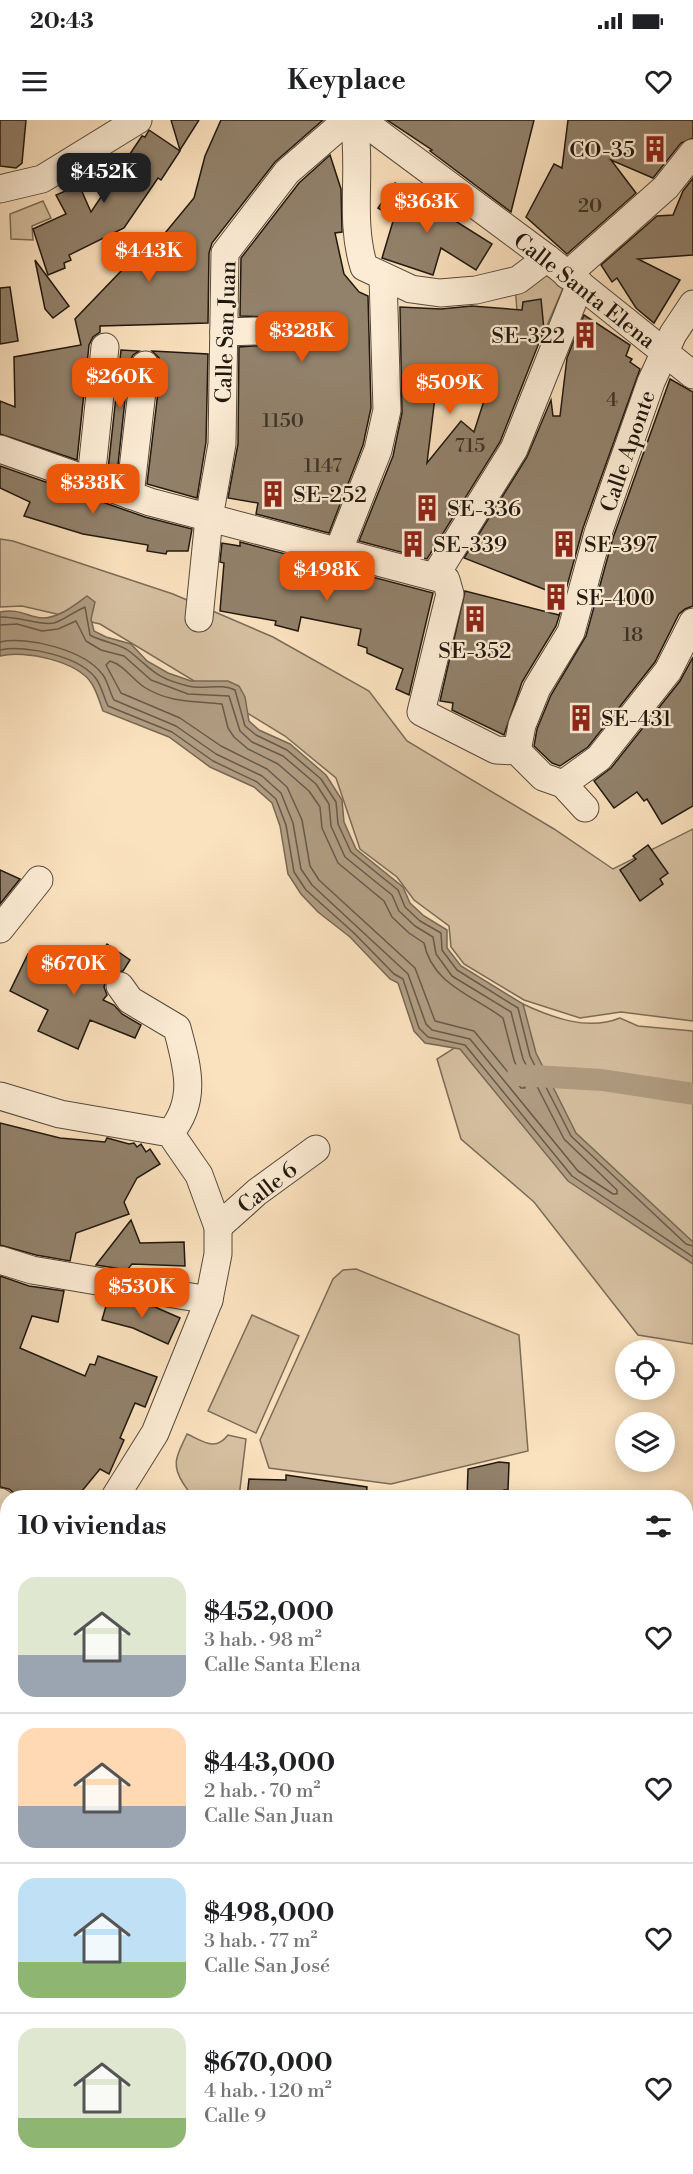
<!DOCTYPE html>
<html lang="es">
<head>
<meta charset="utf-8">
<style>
  body { margin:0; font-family:"Libre Bodoni",serif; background:#f2f2f2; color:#202124; height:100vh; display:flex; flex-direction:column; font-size:22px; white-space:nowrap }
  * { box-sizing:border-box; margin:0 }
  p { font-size:20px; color:#757577 }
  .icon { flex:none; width:33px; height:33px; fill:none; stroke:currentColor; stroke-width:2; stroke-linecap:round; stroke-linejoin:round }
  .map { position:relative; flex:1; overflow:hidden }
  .drawer { position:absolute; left:0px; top:1370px; width:693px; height:686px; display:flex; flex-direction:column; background:#fff; border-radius:24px 24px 0 0; box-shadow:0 3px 15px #0003 }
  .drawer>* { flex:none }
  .fabs { position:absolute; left:615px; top:1220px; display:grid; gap:12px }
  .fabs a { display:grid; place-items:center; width:60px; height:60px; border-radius:50%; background:#fff; box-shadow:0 3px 15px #0003; font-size:30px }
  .price { position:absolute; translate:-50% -51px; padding:0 14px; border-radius:12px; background:#ea580c; color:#fff; font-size:20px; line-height:39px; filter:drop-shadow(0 2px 3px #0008) }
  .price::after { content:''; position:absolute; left:50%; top:36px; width:18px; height:14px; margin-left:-9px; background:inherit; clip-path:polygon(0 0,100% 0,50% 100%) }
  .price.selected { background:#222; color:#fff }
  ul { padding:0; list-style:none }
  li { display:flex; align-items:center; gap:18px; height:150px; padding:0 18px }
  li+li { border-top:2px solid #e0e0e0 }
  li span { display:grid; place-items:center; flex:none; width:168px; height:120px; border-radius:18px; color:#555 }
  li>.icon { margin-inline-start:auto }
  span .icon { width:72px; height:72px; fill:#fffc; stroke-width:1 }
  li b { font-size:26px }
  h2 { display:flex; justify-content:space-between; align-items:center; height:72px; padding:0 18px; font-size:26px }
  .status { display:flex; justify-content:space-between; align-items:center; height:42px; padding:0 30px; background:#fff; direction:ltr }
  .status svg { height:16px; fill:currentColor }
  header { display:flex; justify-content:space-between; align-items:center; height:78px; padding:0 18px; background:#fff; font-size:27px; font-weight:700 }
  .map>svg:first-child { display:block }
</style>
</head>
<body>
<div class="status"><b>20:43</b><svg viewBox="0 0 49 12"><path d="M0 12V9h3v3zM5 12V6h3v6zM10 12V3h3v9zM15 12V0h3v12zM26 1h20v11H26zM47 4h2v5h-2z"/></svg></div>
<header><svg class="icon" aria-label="menu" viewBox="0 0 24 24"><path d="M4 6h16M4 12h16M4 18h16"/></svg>Keyplace<svg class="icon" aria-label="heart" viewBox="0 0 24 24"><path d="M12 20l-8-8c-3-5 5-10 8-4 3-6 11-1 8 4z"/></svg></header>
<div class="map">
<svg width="693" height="2054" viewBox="0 0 693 2054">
  <rect width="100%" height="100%" fill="#fbe2bf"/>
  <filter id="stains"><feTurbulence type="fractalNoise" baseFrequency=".00333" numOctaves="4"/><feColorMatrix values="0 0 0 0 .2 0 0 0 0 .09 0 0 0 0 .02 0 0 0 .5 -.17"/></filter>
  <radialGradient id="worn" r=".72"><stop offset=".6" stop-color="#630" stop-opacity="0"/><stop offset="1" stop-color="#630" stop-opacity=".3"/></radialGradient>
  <g fill="#d6c0a1" stroke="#7b6c58" stroke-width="1.5">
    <path d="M43,81L51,98L32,106L33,120L11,119L10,94Z"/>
    <path d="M541,152L564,166L542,217L519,215L515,166Z"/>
    <path d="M0,419L13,421L173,474L273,517L369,571L407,621L554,709L613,749L693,709V901L621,892L580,898L524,880L464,844L451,827L449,806L414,780L397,757L360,729L336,658L285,616L100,504L22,486L0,487Z"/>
    <path d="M523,884C553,898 588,911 620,898L638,906L693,911V1224L638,1215L534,1082L461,1019L437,939Z"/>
    <path d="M356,1149L519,1215L528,1331L391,1364L269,1348L260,1320L333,1159L343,1150Z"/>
    <path d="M252,1195L299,1216L256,1313L208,1291Z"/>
    <path d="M187,1314C203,1321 215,1332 228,1315L246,1319L239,1377H196C189,1374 187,1369 183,1363C170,1343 178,1334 187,1314Z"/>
  </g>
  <path fill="#b19d83" stroke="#776855" stroke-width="1.5" d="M87,476L95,482L91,499L94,511L106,517L131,524L147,541L168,553L191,561H228L239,566L245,577L249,601L259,610L290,624L326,655L342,680L344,702L356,729L403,767L410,783L424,796L447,810V828L461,846L523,884L536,933L576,1013L693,1122V1144L568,1061L460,929L425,923L414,911L398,863L390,859L350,817L318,792L301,774L288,754L280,706L272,683L254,667L210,647L169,617L103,591C100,583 97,572 92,564C78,541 25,530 0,536V492C20,488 27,497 43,498C59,498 75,485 87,476Z"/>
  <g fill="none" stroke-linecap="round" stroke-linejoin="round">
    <g stroke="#685a49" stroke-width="1.5">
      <path d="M0,497C19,496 40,506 54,503C64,500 75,491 85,487L90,515C102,522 121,524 129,531C153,550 155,558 188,566C204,570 220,563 235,570L245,606L256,615L287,630L321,659L336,682L338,704L351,732L398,770L405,787L420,801L441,813L442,830L457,850L518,888L530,936L571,1016L686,1124L693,1126"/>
      <path d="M0,505L17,504L42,511L58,509L76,501L86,521L101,530L124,536L151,560L188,574L229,576L240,611L252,622L283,636L316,664L329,684L331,706L345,737L392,775L399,791L415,806L433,817L436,834L452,856L511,892L523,939L564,1019L617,1070V1074H613L578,1051L470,919L432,910L426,904L408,854L312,765L301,749L293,703L281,673L262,656L216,634L176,606L114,580C110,573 108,562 103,555C85,530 28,516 0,522"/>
      <path d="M0,530C26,524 82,537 97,560C102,568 104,578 108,586L172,612L213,641L257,662L276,679L286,705L294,752L306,770L354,813L394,854L403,859L419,908L428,917L465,925L572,1056L693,1137"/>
      <path d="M110,541C124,545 132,559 144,567C169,583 195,581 222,584L228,608L234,617L248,629L278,644L309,671L320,687L322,708L338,743L384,781L392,797L409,813L424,823C432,864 472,875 503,898L514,940L525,968H521L474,911L435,901L415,848L319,760L310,746L302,700L287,667L267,649L221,626L180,598L121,573L106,545Z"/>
    </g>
    <path stroke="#b19d83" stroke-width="22" d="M518,955L602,960L693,974"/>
  </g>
  <g fill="#92816b" stroke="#20180f" stroke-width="1.5" fill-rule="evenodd">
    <path d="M0,0H26L22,43L16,48L0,46Z"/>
    <path d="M171,0H199L180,30Z"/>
    <path d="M221,0H323L275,42L212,123L209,133L208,203L100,206V212L93,217L89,225L77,340L0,314V281L15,287L14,237L81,225L75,199L123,149L137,115L162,126L165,113L194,78L205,36Z"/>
    <path d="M387,0H534L511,92L430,31L432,30Z"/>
    <path d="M568,0H693V18L681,23L653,58L611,40L636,73L567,134L526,97L554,44L562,48Z"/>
    <path d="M149,10L180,31L161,60L158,58L124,108L69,135L71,140L64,143L65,148L48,155L33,109L66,94L56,75L79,65L91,92L142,16L145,17Z"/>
    <path d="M330,35L341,69L342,112L335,113L344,154L359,172L368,176L371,288L363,325L329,413L256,394L258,383L228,378L238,324L239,227L267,225L273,219L275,211L273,203L266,197L240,196L241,138L299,63Z"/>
    <path d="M693,58V135L638,139L680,160L654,203L636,188L617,158L612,162L601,145L657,96L673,95L683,71Z"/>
    <path d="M395,63L492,124L476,150L441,128L433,155L382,138L394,98L378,88Z"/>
    <path d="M35,140L69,186L53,198L45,189Z"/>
    <path d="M10,167L18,221L0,224V168Z"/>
    <path d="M541,179L544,210L500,322L427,439L359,421L393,336L402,293L400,187L441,189L472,186L522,190L523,182ZM481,250L478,263L494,258L489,265L474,312L461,301L427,343L435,277L438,275L434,260Z"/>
    <path d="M584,195L630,225L626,236L632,239L630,242L640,249L583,408L564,477L464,438L527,337L551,280L553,296H560L567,238Z"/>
    <path d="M121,230L139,231L133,235L129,243L117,354L108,350Z"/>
    <path d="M152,231L208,234L206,322L197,378L147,364L161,247L159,238Z"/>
    <path d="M670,259L693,272V486L685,489L679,494L655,542L588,627L560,646L552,643L534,626L537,609L551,575L586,516L613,418Z"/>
    <path d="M0,346L145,397L192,409L188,431H167L166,434L147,431L148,425L83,414L24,396L30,382L0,368Z"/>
    <path d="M240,422L433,473L409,575L396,569L403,549L367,533V528L358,525L361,509L301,497L298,511L275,505L276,501L220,491L224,443L220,442L222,423L240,426Z"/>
    <path d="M465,471L559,495L561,490L556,506L522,562L504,615L452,590L453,583L440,581Z"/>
    <path d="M693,537V686L662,704L647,679L644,681L637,672L614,688L594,661L611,648L680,561Z"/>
    <path d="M648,725L668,753L660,759L663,764L640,781L620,750L636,739L633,736Z"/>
    <path d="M0,750L20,759L0,784Z"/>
    <path d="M107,824L130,840L123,851L111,853L106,859L104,867L107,875L103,880L114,885L122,894L141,905L135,918L90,900L78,929L38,911L48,890L10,871L28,834L73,853L77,847L80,849L95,827L102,832Z"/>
    <path d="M0,1003L60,1018L105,1022L107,1018L129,1024L134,1023L137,1027L141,1024L146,1032L150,1029L160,1044L137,1058L124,1082L129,1094L76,1113L70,1141L36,1135L0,1125Z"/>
    <path d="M131,1100L140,1123L184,1122L185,1146L132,1144L127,1150L96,1145Z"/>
    <path d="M0,1156L29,1166L64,1171L58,1202L32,1196L20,1228L85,1256L90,1244L95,1245L98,1236L157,1257L145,1287L135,1283L120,1318L124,1320L109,1354L100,1349L77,1377H19L9,1369L0,1367Z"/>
    <path d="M108,1179L155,1187L180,1198L168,1224L133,1208L102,1200Z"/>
    <path d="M499,1342L509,1343L508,1370H504L503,1377H467L468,1349Z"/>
    <path d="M286,1355L367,1367L366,1377H247L249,1359L286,1360Z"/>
  </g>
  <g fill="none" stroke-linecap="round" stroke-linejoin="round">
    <defs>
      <g id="minor">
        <path d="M354,0C362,49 349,100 364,147L411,169L440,173L476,170L518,160L547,138"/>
        <path d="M361,0L547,138L693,255"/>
        <path d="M0,69L42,59L138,0"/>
        <path d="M567,155L666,67L693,33"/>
        <path d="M224,212L259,211"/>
        <path d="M0,329L150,382L446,460L450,474L421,592L496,630L517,631L543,657L563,664L585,688"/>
        <path d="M91,359L105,227"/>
        <path d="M130,375L145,245"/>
        <path d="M338,432L378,330L387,290L383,157"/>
        <path d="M435,456L514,329L580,164"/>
        <path d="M199,498L209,398L222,324L225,133L287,52L347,0"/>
        <path d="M517,631L522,605L537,568L571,512L598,413L651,262L673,214L693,184"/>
        <path d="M563,664L599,638L668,551L693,502"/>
        <path d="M0,809L39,760"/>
        <path d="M120,866L130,880L177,908C187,946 198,980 170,1013"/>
        <path d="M0,976L60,994L170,1013L199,1055L218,1107V1134L209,1180L155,1313L115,1377"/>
        <path d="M218,1107L257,1072L316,1029"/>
        <path d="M0,1140L32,1150L209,1180"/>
        <path d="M0,1382L8,1388"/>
        <path d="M0,1497L8,1490"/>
        <path d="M0,1572L8,1607"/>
        <path d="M686,1621H693"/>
        <path d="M0,1645L8,1643"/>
        <path d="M686,1719L688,1731L686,1734"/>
        <path d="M0,1741L8,1738"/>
        <path d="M686,1844L693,1863"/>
        <path d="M0,1884L8,1883"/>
        <path d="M686,1887L693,1884"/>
        <path d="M0,1995L8,1989"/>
        <path d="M111,2048L113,2054"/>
        <path d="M551,2048L555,2054"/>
        <path d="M262,2054L279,2048"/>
      </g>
    </defs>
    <use href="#minor" stroke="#574a3b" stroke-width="29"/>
    <use href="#minor" stroke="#fcecd5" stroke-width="27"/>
  </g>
  <defs>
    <symbol id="building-bare" viewBox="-9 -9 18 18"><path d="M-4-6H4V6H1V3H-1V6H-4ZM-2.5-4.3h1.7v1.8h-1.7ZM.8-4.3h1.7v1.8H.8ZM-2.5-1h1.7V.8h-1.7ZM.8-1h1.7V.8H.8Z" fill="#8f2418" stroke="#fcecd5" stroke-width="2.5" paint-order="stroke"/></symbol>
  </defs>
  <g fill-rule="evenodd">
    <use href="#building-bare" x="636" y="10" width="38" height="38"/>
    <use href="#building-bare" x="566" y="196" width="38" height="38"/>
    <use href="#building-bare" x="254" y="355" width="38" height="38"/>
    <use href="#building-bare" x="408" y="369" width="38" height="38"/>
    <use href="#building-bare" x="394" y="405" width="38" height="38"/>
    <use href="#building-bare" x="545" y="405" width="38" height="38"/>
    <use href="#building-bare" x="537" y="458" width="38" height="38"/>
    <use href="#building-bare" x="456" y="480" width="38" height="38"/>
    <use href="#building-bare" x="562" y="579" width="38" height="38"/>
  </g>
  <g text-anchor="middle" stroke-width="4.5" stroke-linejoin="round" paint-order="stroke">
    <g font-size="20" fill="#3c3226">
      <text x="590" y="92">20</text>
      <text x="612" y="286">4</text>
      <text x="283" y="307">1150</text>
      <text x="470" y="332">715</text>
      <text x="323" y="352">1147</text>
      <text x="633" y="521">18</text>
    </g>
    <g font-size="22" fill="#20180f" stroke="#fcecd5" text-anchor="start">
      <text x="635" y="37" text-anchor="end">CO-35</text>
      <text x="565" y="223" text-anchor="end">SE-322</text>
      <text x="293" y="382">SE-252</text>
      <text x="447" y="396">SE-336</text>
      <text x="433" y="432">SE-339</text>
      <text x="584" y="432">SE-397</text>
      <text x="576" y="485">SE-400</text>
      <text x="475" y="538" text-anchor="middle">SE-352</text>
      <text x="601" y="606">SE-431</text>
    </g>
    <g font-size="22" fill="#20180f" stroke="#fcecd5">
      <text transform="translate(585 170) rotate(38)" y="8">Calle Santa Elena</text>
      <text transform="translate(225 212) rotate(-88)" y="8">Calle San Juan</text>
      <text transform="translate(627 331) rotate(-71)" y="8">Calle Aponte</text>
      <text transform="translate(267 1067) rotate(-38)" y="8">Calle 6</text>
    </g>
  </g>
  <rect width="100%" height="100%" filter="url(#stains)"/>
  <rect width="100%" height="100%" fill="url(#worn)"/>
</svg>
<div class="fabs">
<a><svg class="icon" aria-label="locate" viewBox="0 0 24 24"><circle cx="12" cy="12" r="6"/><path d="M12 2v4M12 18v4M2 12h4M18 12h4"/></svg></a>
<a><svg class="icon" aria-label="layers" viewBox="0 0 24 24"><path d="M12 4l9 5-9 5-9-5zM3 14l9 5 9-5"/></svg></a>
</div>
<b class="price selected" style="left:104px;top:84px">$452K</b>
<b class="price" style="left:427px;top:114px">$363K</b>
<b class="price" style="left:149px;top:163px">$443K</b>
<b class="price" style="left:302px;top:243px">$328K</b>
<b class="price" style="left:120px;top:289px">$260K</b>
<b class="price" style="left:450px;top:295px">$509K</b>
<b class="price" style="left:93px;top:395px">$338K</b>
<b class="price" style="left:327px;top:482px">$498K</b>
<b class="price" style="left:74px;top:876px">$670K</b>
<b class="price" style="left:142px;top:1199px">$530K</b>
<section class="drawer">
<h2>10 viviendas<svg class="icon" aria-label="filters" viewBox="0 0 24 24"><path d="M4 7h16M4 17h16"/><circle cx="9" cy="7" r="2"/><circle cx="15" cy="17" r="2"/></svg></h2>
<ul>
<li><span style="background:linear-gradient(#dfe7d0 65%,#9aa5b1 0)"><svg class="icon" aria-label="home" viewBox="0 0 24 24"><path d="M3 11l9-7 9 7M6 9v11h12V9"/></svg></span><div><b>$452,000</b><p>3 hab. · 98 m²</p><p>Calle Santa Elena</p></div><svg class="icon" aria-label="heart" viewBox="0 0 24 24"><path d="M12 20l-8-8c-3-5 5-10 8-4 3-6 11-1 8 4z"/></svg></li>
<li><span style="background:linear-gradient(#ffd9b3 65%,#9aa5b1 0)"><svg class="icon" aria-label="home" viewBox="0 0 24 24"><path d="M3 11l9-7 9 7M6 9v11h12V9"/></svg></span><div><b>$443,000</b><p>2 hab. · 70 m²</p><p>Calle San Juan</p></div><svg class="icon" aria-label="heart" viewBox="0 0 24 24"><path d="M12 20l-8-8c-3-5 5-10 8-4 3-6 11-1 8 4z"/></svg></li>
<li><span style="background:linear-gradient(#bfe0f5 70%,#8fb573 0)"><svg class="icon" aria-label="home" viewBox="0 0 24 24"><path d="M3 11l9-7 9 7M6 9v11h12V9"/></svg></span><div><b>$498,000</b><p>3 hab. · 77 m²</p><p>Calle San José</p></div><svg class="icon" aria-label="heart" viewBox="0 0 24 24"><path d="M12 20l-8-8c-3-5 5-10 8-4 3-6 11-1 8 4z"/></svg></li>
<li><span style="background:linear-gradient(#dfe7d0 75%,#8fb573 0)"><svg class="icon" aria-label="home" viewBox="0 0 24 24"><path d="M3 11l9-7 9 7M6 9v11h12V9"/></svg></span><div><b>$670,000</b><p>4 hab. · 120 m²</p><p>Calle 9</p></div><svg class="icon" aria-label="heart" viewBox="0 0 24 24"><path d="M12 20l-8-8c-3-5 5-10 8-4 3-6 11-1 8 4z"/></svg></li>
</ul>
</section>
</div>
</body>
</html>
